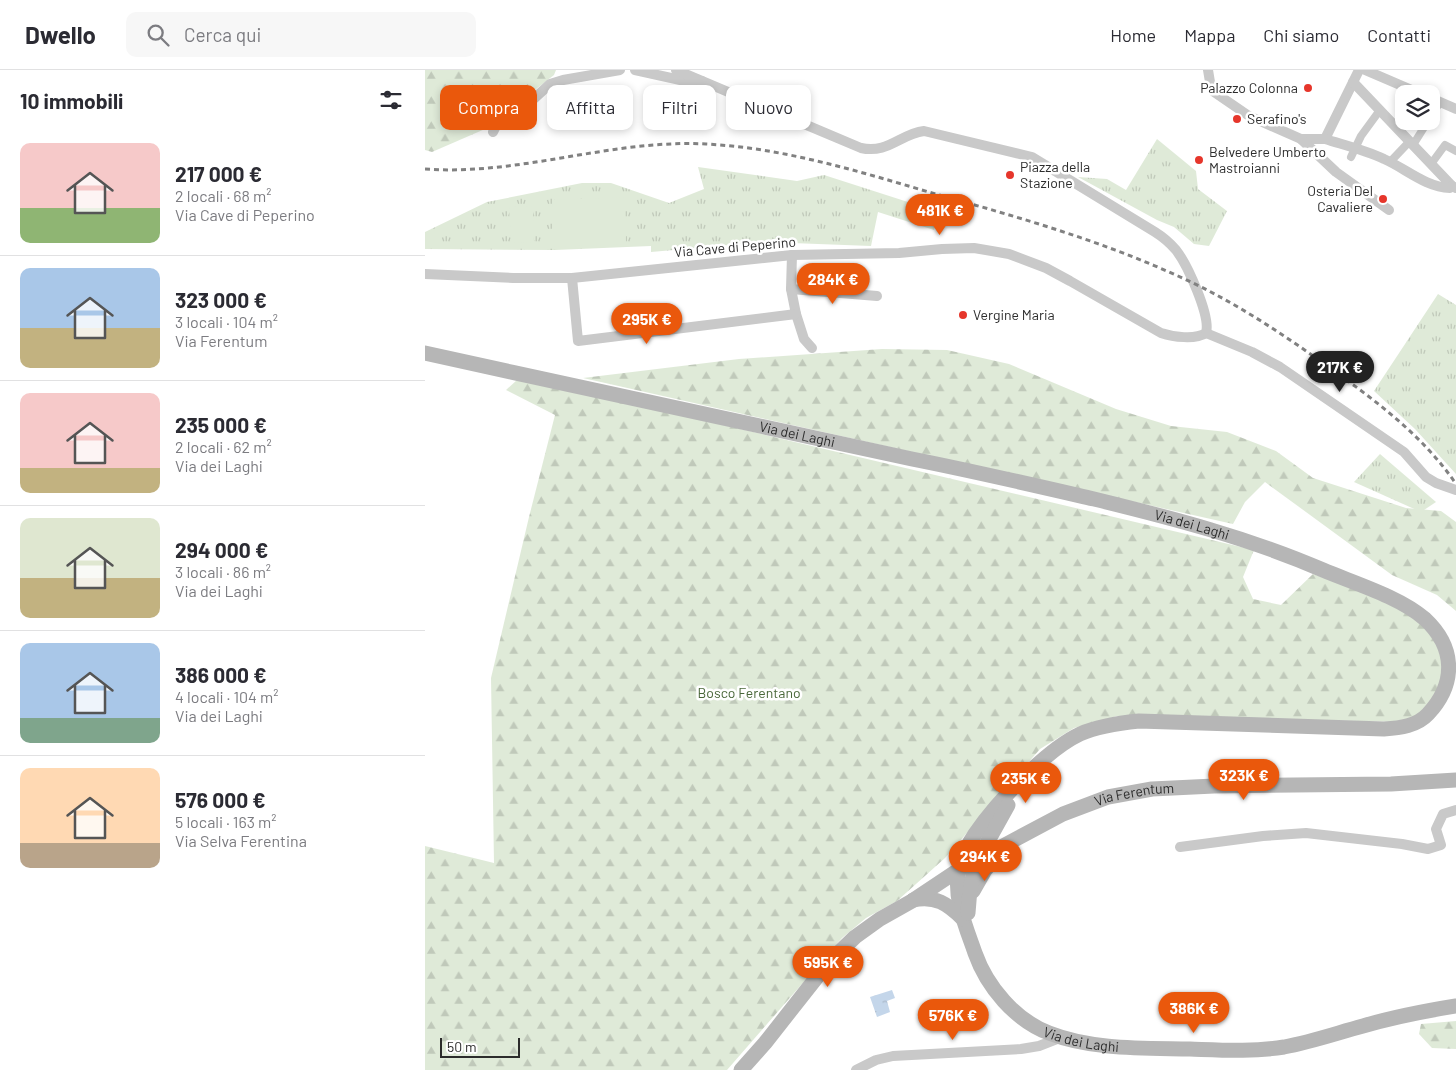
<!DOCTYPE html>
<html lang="it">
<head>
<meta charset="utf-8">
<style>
  body { margin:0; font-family:Barlow,sans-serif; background:#f7f7f7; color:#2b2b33; height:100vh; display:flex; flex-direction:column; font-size:19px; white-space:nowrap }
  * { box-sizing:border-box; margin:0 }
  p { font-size:16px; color:#7c7c81 }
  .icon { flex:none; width:28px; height:28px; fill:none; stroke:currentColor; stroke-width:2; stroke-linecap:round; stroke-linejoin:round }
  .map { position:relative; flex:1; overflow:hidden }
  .side { display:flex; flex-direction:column; background:#fff; width:425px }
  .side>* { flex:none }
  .banner { position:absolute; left:15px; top:15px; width:475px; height:45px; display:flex; gap:10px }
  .buttons { position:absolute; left:970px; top:15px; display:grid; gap:10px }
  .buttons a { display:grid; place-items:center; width:45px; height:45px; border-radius:10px; background:#fff; box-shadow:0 2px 8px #0003; font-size:25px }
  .scale { position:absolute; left:15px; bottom:12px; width:80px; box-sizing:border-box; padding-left:5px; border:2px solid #2c2c2c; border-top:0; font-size:14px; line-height:18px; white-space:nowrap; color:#2c2c2c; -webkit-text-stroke:4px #fff; paint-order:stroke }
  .price { position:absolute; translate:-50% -42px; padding:0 11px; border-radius:18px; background:#ea580c; color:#fff; font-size:16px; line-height:32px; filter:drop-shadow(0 1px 2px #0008) }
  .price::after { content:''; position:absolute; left:50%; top:30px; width:15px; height:11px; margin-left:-8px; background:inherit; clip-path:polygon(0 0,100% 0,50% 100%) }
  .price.current { background:#222; color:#fff }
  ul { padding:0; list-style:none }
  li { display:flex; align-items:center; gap:15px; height:125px; padding:0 20px }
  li+li { border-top:1px solid #e1e1e2 }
  li span { display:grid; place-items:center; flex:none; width:140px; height:100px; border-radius:10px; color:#555 }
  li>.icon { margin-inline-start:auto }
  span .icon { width:60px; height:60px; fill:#fffc; stroke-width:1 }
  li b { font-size:21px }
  h2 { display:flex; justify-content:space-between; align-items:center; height:60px; padding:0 20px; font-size:21px }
  .pill { padding:0 18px; border-radius:10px; background:#fff; box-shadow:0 2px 8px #0003; font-size:18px; line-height:45px }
  .pill.current { background:#ea580c; color:#fff }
  header { display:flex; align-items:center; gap:30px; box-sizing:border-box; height:70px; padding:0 25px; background:#fff; border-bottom:1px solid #e1e1e2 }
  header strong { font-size:24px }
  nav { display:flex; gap:28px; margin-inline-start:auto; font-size:18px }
  .search { width:350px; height:45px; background:#f7f7f7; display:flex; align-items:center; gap:12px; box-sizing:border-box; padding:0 18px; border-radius:10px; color:#7c7c81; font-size:19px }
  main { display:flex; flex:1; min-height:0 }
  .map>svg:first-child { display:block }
</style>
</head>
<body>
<header>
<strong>Dwello</strong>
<div class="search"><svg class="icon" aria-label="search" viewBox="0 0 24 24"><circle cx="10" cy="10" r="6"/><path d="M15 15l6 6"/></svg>Cerca qui</div>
<nav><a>Home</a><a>Mappa</a><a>Chi siamo</a><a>Contatti</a></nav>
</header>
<main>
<section class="side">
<h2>10 immobili<svg class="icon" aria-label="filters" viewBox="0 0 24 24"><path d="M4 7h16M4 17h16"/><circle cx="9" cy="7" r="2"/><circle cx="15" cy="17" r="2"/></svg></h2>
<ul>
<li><span style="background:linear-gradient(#f6c9c9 65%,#8fb573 0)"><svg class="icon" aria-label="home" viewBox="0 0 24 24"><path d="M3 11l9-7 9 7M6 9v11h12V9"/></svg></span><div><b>217 000 €</b><p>2 locali · 68 m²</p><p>Via Cave di Peperino</p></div></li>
<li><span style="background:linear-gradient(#a9c7e8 60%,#c2b280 0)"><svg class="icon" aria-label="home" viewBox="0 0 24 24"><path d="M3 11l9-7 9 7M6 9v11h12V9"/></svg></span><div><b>323 000 €</b><p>3 locali · 104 m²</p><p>Via Ferentum</p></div></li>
<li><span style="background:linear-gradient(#f6c9c9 75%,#c2b280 0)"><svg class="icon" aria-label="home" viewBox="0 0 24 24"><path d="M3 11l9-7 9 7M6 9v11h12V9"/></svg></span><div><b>235 000 €</b><p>2 locali · 62 m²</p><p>Via dei Laghi</p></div></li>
<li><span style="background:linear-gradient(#dfe7d0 60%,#c2b280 0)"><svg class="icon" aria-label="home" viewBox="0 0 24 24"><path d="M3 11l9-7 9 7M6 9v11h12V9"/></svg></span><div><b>294 000 €</b><p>3 locali · 86 m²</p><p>Via dei Laghi</p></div></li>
<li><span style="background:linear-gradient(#a9c7e8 75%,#7fa58c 0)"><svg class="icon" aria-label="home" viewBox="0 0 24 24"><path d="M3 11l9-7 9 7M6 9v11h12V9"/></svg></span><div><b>386 000 €</b><p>4 locali · 104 m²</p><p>Via dei Laghi</p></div></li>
<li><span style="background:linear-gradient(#ffd9b3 75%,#b9a48a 0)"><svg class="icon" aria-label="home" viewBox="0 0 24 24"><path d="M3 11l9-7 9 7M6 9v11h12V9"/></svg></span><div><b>576 000 €</b><p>5 locali · 163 m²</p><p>Via Selva Ferentina</p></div></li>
</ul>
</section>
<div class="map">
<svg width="1031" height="1000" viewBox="0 0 1031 1000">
  <defs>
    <pattern id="grass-tufts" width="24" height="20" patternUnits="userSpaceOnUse" patternTransform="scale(1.25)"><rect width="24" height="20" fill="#dfead8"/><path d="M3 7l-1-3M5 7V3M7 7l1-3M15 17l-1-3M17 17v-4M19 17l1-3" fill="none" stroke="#c0c9ba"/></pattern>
    <pattern id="forest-firs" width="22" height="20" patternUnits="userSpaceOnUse" patternTransform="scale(1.25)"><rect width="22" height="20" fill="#dfead8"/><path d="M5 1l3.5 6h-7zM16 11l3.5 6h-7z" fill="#c0c9ba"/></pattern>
    <pattern id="water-ripples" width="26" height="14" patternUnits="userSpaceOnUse" patternTransform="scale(1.25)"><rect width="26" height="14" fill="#c4d6ea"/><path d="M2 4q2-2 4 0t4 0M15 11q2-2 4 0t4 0" fill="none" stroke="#a9b8c9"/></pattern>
  </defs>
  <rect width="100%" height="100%" fill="#fff"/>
  <g fill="url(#grass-tufts)">
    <path d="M732,69L771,101L773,119L802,141L784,176L769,174L749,157L732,150L653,107L682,109L701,120Z"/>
    <path d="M273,97L372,111L399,105L514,142L509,160L453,142L446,176L340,172L226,182V176L130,180L0,179V162L62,132L157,113H186L244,133L279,119Z"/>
    <path d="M1013,224L1031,235V404L990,359L949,321Z"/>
    <path d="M955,384L1011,432L996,442L929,412Z"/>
  </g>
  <g fill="url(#forest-firs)">
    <path d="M0,0H131L129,5L60,59L7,82L0,80Z"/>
    <path d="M457,279L522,280L584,294L691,339L746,356L802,362L851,381L888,408L981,438L1016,441L1031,452V541L1012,525L967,505L840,412L820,432L808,454L158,308L314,289Z"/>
    <path d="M92,310L141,318L829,480L818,507L828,529L856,535L888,504C927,519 987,533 1011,569C1015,575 1016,587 1017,595C1023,622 1003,639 983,652L692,646L649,658L615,679L520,788L472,831L441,848L417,868L302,1000H0V776L69,793L66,608L104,447L130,345L81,320Z"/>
    <path d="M1031,951V979L1007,978L994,964L996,954Z"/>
  </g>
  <g fill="#dfead8">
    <path d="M200,127L201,174L128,177L127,130Z"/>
    <path d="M108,136L109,172L86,173L84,137Z"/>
  </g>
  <path fill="url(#water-ripples)" d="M467,920L470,928L462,931L465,942L452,947L445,927Z"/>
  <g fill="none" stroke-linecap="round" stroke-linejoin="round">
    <g stroke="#c9c9c9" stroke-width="8">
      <path d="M1006,46L1015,32"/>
      <path d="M988,75L1003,51"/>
      <path d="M926,87L936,66L955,40"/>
      <path d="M965,92L985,71"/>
      <path d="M1006,94L1020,75L1031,81"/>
    </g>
    <g stroke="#c9c9c9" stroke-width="10">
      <path d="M210,0L269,13L277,11"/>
      <path d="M783,0L785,12L789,22L824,46L876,69H900L934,0"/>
      <path d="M940,0L996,24"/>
      <path d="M928,12L1027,116L1031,118"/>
      <path d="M1006,28L1031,39"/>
      <path d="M68,62L72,54L102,35L125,14L138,10L195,0"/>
      <path d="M876,69L911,102L964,140"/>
      <path d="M900,69C919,75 940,80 959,89C980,98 1000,117 1025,118L1027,116"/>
      <path d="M367,185L366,219L371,244L379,269L387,278"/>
      <path d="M0,204L88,208H147L367,185L474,183L517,179L549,178L584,184L621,198L645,211L736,263C748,267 770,270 781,263C786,246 762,194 751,180C745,173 738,167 730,162L607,87L499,61C475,64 463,84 436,78L251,0"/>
      <path d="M147,208L153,271L371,244"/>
      <path d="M366,219L452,226"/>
      <path d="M781,263L827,282L855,297L979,382L1001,407L1011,413L1031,420"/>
      <path d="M755,777L838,766L881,763L977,774L1003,779L1016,775L1011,759L1018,744L1031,740"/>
      <path d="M431,1000L451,990L468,986L596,979L614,976L637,967"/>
    </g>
    <g stroke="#b6b6b6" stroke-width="15">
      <path id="s1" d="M0,283C162,319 324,354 487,389C548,401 608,415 669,429C747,448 824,468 898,500C929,513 975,527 1000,549C1031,578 1031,614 1003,644C992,656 975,658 959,659L714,651C694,653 673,656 655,664C621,680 571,733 550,764C543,774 537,788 534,800C528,828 541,857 550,883C562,917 590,950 624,963C667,980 719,978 765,979C796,980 828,982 859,977C886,972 912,963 938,956C969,947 1000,941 1031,936"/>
      <path d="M548,821L560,800L578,779"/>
      <path d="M488,830C510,825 523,834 538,849"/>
      <path d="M543,843C544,824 546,807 553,789L583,735"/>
      <path id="s2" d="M316,1000L340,973L403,893L430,867L455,849L487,831L535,799L638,744L683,727L727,719L789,716L966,714L1031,710"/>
    </g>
    <path stroke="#818181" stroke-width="3" stroke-dasharray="5 4" stroke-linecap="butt" d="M0,99C95,106 186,69 281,74C358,78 433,101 507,123C590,146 674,170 753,206C811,232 864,268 916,306C958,336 1002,371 1031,414"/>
  </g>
  <g fill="#e6362b" stroke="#fff" stroke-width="2">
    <circle cx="883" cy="18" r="5"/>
    <circle cx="812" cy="49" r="5"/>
    <circle cx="774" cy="90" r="5"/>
    <circle cx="585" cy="105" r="5"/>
    <circle cx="958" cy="129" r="5"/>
    <circle cx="538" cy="245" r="5"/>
  </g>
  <g text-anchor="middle" stroke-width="5" stroke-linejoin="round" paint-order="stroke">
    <g font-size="14" fill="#2c2c2c" stroke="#fff" text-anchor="start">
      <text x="873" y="23" text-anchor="end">Palazzo Colonna</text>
      <text x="822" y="54">Serafino's</text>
      <text x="784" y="87">Belvedere Umberto<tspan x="784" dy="16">Mastroianni</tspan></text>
      <text x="595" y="102">Piazza della<tspan x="595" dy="16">Stazione</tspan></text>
      <text x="948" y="126" text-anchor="end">Osteria Del<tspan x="948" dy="16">Cavaliere</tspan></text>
      <text x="548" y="250">Vergine Maria</text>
    </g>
    <g font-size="14" fill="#2c2c2c" stroke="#fff">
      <text transform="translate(310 177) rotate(-5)" y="5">Via Cave di Peperino</text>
      <text dy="5" stroke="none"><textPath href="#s1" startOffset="381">Via dei Laghi</textPath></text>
      <text dy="5" stroke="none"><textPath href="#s1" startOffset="786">Via dei Laghi</textPath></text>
      <text dy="5" stroke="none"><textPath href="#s2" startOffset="492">Via Ferentum</textPath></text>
      <text dy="5" stroke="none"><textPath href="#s1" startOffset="1916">Via dei Laghi</textPath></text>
    </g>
    <g font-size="14" fill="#496739" stroke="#fff">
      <text x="324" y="628">Bosco Ferentano</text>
    </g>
  </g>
</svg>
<div class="buttons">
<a><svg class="icon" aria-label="layers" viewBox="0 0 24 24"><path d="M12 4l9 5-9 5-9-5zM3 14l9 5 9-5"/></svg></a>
</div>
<div class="scale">50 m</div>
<b class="price" style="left:515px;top:166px">481K €</b>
<b class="price" style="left:408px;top:235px">284K €</b>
<b class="price" style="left:222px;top:275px">295K €</b>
<b class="price current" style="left:915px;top:323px">217K €</b>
<b class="price" style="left:819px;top:731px">323K €</b>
<b class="price" style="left:601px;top:734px">235K €</b>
<b class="price" style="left:560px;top:812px">294K €</b>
<b class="price" style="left:403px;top:918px">595K €</b>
<b class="price" style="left:769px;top:964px">386K €</b>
<b class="price" style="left:528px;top:971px">576K €</b>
<div class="banner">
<a class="pill current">Compra</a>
<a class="pill">Affitta</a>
<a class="pill">Filtri</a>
<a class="pill">Nuovo</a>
</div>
</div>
</main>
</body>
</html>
